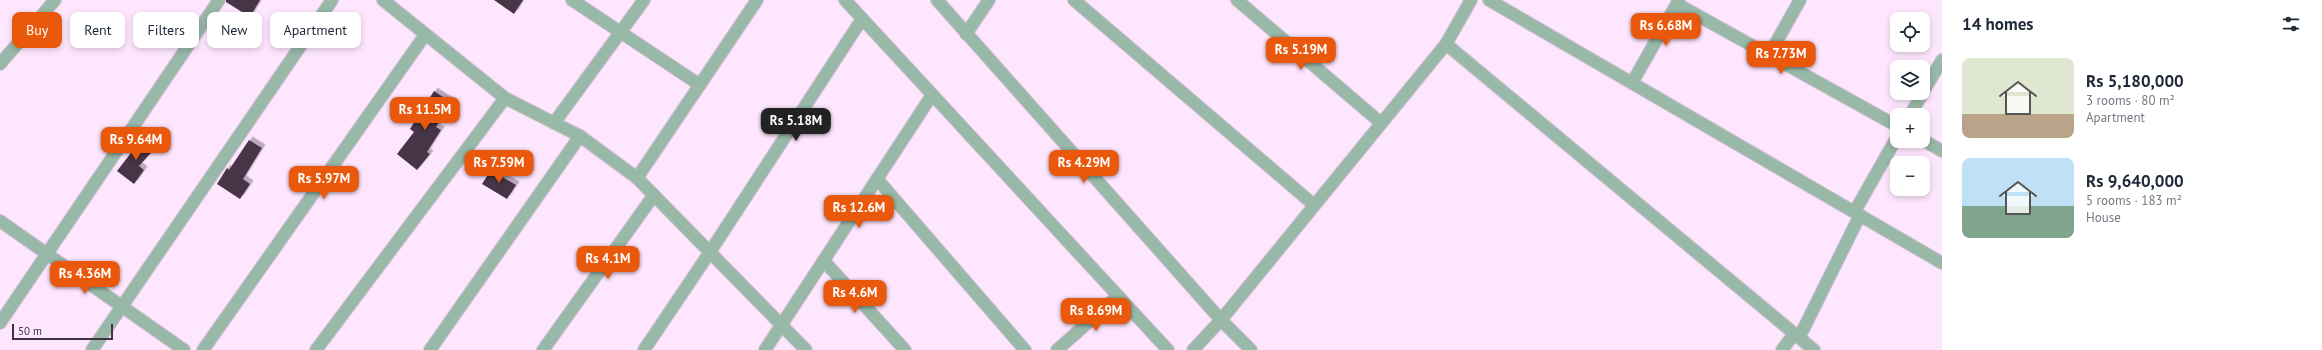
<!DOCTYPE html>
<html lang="en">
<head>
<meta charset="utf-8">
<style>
  body { margin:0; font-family:"PT Sans",sans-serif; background:#f2f2f3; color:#1f2937; height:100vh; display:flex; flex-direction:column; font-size:15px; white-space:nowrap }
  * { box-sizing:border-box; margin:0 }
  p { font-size:13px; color:#747a83 }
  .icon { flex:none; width:22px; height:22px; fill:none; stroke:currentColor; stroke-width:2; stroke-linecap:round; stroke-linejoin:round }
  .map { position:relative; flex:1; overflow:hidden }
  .sheet { display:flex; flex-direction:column; background:#fff; width:380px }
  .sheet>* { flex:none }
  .top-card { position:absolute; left:12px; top:12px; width:380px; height:36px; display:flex; gap:8px }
  .buttons { position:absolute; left:1890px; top:12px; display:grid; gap:8px }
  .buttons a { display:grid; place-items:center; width:40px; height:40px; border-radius:8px; background:#fff; box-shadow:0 2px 6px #0003; font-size:20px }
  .scale { position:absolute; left:12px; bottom:10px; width:101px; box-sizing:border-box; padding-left:4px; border:2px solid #3d343e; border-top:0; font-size:11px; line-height:14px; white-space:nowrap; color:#3d343e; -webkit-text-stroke:3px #fee6ff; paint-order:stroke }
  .price { position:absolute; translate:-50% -34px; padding:0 9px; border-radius:8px; background:#ea580c; color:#fff; font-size:13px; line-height:26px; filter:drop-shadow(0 1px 2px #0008) }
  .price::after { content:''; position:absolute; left:50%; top:24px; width:12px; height:9px; margin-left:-6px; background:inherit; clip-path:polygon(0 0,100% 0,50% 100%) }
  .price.selected { background:#222; color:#fff }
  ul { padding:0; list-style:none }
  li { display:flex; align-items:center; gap:12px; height:100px; padding:0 20px }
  li span { display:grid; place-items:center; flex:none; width:112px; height:80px; border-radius:8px; color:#555 }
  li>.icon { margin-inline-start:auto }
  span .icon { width:48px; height:48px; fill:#fffc; stroke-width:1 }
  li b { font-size:17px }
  h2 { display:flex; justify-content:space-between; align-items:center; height:48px; padding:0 20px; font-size:17px }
  .tag { padding:0 14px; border-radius:8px; background:#fff; box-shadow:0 2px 6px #0003; font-size:14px; line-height:36px }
  .tag.selected { background:#ea580c; color:#fff }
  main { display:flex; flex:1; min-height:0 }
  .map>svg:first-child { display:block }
</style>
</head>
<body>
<main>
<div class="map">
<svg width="1942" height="350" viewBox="0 0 1942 350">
  <defs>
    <filter id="shadow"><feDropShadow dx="3.5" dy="-3.5" stdDeviation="0" flood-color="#0004"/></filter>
  </defs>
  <rect width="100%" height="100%" fill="#fee6ff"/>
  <g fill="#463447" filter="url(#shadow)">
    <path d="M226,0H260L250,17L226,2Z"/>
    <path d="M494,0H523L514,14Z"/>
    <path d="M434,91L452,103L436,127L441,130L427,152L430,154L417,170L397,154L414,132L410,129Z"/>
    <path d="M144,136L156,147L139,166L144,170L134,184L117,171Z"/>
    <path d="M249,140L262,148L243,179L250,184L240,199L217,184L227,168L229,170Z"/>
    <path d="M491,170L516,185L507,199L482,184Z"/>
  </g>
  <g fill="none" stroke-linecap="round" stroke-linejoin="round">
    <defs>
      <g id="minor">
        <path d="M383,0L505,98L580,136"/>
        <path d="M572,0L700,85"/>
        <path d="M757,0L637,178L806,350"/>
        <path d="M845,0L1168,350"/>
        <path d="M937,0L1221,320L1251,350"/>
        <path d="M1074,0L1314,205"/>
        <path d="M1237,0L1381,123"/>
        <path d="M1489,0L1942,263"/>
        <path d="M1677,4L1897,126"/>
        <path d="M966,34L989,0"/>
        <path d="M1446,44L1814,350"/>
        <path d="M1769,55L1800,0"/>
        <path d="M0,64L55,0"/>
        <path d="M1632,83L1679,0"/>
        <path d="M1923,92L1942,60"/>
        <path d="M1910,115L1923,93"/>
        <path d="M554,123L644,0"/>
        <path d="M1923,140L1942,151"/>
        <path d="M877,179L1025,350"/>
        <path d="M1855,211L1897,137"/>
        <path d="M0,221L184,350"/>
        <path d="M824,261L905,350"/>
        <path d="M0,323L219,0"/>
        <path d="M1799,338L1860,215"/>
        <path d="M92,350L332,0"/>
        <path d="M203,350L425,35"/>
        <path d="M316,350L505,98"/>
        <path d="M430,350L580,136L637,178"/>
        <path d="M543,350L654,195"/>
        <path d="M644,350L710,252L862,19"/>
        <path d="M765,350L932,95"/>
        <path d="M1057,350L1118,296"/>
        <path d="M1193,350L1221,320L1446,44L1471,0"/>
        <path d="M1782,350L1794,334"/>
      </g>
    </defs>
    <use href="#minor" stroke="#d7c2d8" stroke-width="14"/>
    <use href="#minor" stroke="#98b8a8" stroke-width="12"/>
  </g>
</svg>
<div class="buttons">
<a><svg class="icon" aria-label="locate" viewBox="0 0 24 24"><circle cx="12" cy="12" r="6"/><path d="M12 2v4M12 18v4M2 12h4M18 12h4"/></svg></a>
<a><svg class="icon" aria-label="layers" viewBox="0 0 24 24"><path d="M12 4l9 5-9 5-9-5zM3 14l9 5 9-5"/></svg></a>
<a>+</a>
<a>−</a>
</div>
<div class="scale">50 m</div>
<b class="price" style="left:1666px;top:47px">Rs 6.68M</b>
<b class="price" style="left:1301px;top:71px">Rs 5.19M</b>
<b class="price" style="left:1781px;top:75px">Rs 7.73M</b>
<b class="price" style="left:425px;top:131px">Rs 11.5M</b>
<b class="price selected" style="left:796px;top:142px">Rs 5.18M</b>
<b class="price" style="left:136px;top:161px">Rs 9.64M</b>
<b class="price" style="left:499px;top:184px">Rs 7.59M</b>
<b class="price" style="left:1084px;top:184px">Rs 4.29M</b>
<b class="price" style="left:324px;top:200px">Rs 5.97M</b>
<b class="price" style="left:859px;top:229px">Rs 12.6M</b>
<b class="price" style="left:608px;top:280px">Rs 4.1M</b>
<b class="price" style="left:85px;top:295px">Rs 4.36M</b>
<b class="price" style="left:855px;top:314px">Rs 4.6M</b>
<b class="price" style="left:1096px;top:332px">Rs 8.69M</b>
<div class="top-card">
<a class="tag selected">Buy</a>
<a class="tag">Rent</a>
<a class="tag">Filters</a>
<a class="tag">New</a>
<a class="tag">Apartment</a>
</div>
</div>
<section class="sheet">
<h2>14 homes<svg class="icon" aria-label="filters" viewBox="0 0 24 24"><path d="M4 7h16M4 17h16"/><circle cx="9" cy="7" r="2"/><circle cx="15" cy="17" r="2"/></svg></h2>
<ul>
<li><span style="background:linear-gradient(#dfe7d0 70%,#b9a48a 0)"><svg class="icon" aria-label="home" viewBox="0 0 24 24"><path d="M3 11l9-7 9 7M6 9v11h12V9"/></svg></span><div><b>Rs 5,180,000</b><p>3 rooms · 80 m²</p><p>Apartment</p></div></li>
<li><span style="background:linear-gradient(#bfe0f5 60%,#7fa58c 0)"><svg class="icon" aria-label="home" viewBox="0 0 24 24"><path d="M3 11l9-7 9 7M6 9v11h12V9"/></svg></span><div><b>Rs 9,640,000</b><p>5 rooms · 183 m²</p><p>House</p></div></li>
</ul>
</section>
</main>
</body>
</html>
